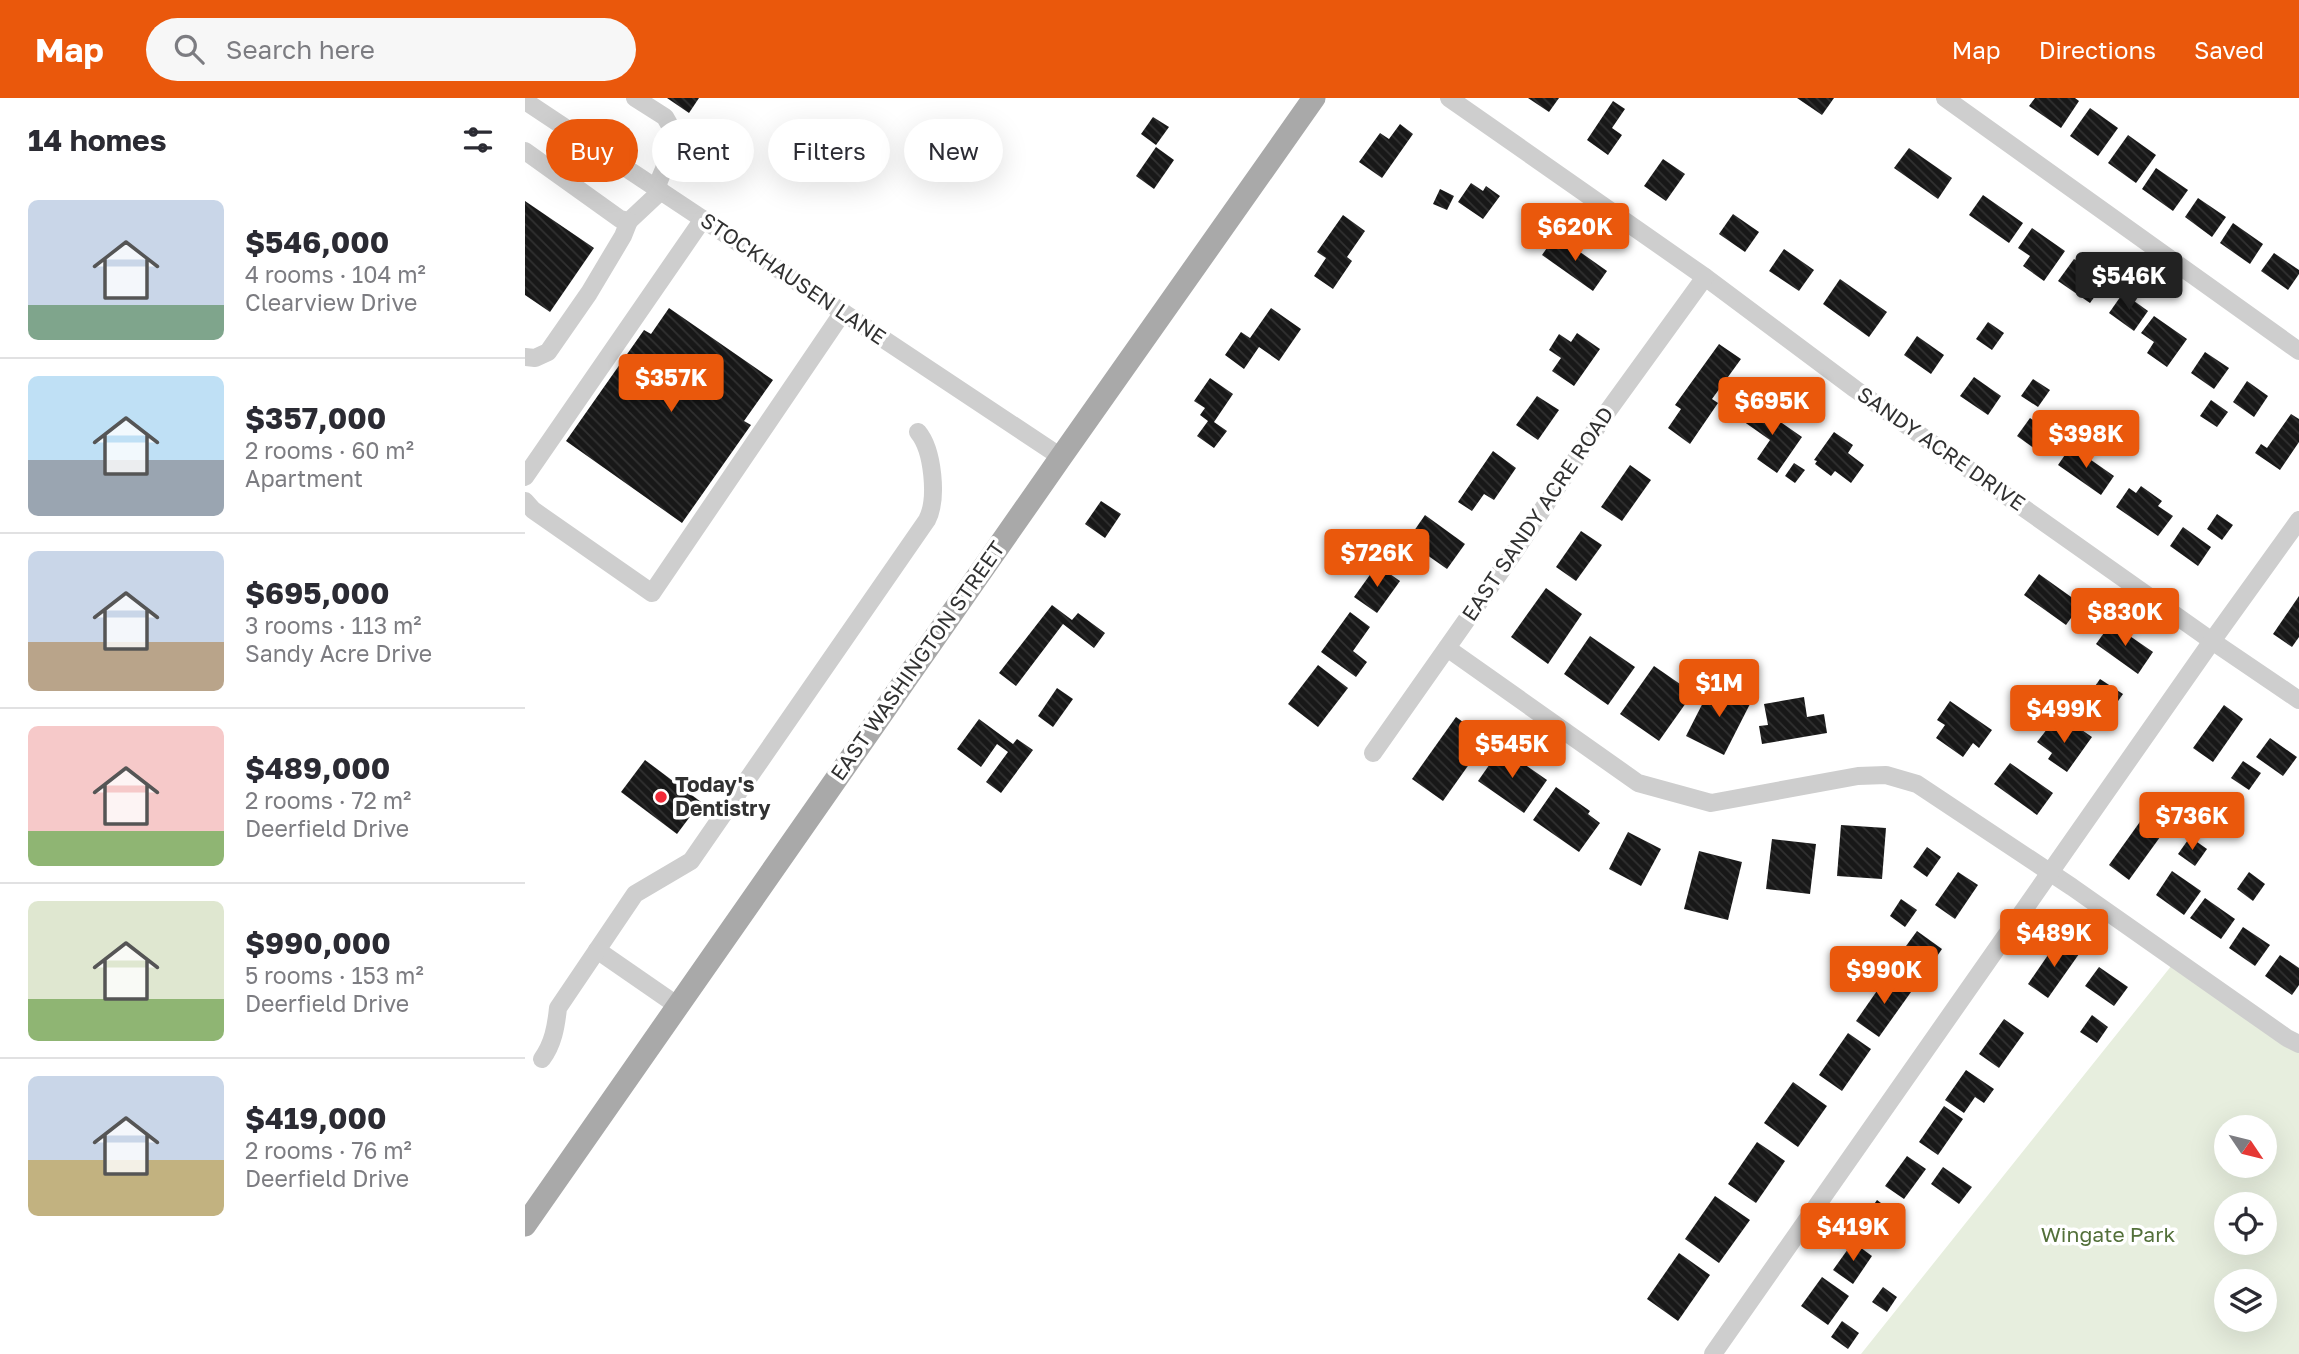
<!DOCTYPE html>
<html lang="en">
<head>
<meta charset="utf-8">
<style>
  body { margin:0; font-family:"Golos Text",sans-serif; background:#f7f7f7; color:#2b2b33; height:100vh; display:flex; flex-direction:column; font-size:26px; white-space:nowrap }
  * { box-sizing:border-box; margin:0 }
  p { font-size:23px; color:#7c7c81 }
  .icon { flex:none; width:38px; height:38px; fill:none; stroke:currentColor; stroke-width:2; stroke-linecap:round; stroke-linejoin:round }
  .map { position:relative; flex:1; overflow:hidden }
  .sheet { display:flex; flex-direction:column; background:#fff; width:525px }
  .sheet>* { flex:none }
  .hud { position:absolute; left:21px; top:21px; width:665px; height:63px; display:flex; gap:14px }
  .needle { width:46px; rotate:125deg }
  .buttons { position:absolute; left:1689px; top:1017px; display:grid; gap:14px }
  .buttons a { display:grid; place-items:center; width:63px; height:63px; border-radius:50%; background:#fff; box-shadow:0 7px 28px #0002; font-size:35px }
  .price { position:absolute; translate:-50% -60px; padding:0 16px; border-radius:7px; background:#ea580c; color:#fff; font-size:23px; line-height:46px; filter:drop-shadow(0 2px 4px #0008) }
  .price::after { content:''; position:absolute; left:50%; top:42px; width:21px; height:16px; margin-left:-10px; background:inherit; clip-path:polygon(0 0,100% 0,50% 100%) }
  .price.current { background:#222; color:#fff }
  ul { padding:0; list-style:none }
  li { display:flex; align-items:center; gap:21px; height:175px; padding:0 28px }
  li+li { border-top:2px solid #e1e1e2 }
  li span { display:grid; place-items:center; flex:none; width:196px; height:140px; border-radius:10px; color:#555 }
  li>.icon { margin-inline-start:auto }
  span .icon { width:84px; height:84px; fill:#fffc; stroke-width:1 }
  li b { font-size:30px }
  h2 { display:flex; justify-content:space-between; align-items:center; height:84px; padding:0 28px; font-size:30px }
  .tag { padding:0 24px; border-radius:32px; background:#fff; box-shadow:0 7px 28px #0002; font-size:24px; line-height:63px }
  .tag.current { background:#ea580c; color:#fff }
  header { display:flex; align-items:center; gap:42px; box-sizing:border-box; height:98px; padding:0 35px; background:#ea580c; color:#fff }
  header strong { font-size:33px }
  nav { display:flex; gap:38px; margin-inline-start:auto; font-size:24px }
  .search { width:490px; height:63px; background:#f7f7f7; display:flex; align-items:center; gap:18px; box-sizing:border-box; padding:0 24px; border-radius:38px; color:#7c7c81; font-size:26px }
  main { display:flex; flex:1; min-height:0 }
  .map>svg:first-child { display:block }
</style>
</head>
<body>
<header>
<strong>Map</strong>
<div class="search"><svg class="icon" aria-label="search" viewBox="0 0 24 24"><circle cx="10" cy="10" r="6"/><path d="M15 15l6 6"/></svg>Search here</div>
<nav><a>Map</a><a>Directions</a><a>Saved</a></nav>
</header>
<main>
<section class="sheet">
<h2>14 homes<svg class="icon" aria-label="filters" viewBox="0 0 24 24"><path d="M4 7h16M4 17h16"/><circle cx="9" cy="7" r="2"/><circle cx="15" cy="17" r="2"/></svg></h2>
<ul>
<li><span style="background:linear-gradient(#c9d6e8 75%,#7fa58c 0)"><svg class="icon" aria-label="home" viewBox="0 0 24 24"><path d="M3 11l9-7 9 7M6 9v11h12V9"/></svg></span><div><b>$546,000</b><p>4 rooms · 104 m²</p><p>Clearview Drive</p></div></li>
<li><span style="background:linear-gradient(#bfe0f5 60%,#9aa5b1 0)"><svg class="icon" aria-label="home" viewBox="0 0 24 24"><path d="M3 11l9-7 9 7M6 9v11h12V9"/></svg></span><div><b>$357,000</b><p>2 rooms · 60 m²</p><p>Apartment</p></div></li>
<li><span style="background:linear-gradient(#c9d6e8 65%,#b9a48a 0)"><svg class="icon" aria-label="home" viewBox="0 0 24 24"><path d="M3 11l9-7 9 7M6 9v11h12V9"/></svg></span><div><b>$695,000</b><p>3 rooms · 113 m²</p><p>Sandy Acre Drive</p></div></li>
<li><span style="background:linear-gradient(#f6c9c9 75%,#8fb573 0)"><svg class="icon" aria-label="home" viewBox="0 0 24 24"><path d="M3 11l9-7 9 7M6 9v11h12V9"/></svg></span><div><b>$489,000</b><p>2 rooms · 72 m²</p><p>Deerfield Drive</p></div></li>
<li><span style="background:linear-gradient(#dfe7d0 70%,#8fb573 0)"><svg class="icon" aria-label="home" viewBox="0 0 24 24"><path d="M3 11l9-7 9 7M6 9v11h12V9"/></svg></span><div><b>$990,000</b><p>5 rooms · 153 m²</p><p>Deerfield Drive</p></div></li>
<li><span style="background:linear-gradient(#c9d6e8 60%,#c2b280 0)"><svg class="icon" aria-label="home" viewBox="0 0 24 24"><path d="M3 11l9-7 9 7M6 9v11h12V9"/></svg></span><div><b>$419,000</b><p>2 rooms · 76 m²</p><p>Deerfield Drive</p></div></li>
</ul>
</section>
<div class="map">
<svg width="1774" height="1256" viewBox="0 0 1774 1256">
  <defs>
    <pattern id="building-back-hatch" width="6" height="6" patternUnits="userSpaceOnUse" patternTransform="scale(1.75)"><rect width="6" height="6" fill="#181818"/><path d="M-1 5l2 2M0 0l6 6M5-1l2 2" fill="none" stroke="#313131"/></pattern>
  </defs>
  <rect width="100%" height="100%" fill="#fff"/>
  <path fill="#e7eede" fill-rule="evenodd" d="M1651,862L1774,943V1256H1336ZM1701,1029H1740V1068H1701ZM1701,1106H1740V1144H1701ZM1701,1183H1740V1222H1701Z"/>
  <g fill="url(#building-back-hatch)">
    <path d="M142,0H174L164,15Z"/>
    <path d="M1003,0H1034L1024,14Z"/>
    <path d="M1272,0H1309L1297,17Z"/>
    <path d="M1510,0H1550L1554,3L1536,30L1504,8Z"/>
    <path d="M1088,3L1100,11L1087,30L1097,37L1083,57L1062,42Z"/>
    <path d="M1565,10L1593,30L1573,58L1545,38Z"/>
    <path d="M628,19L644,29L631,47L616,36Z"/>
    <path d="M875,26L888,36L857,80L834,64L855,35L864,41Z"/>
    <path d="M1603,37L1631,57L1611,85L1583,65Z"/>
    <path d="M631,49L649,62L629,91L611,78Z"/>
    <path d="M1384,50L1427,80L1413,101L1369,70Z"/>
    <path d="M1138,61L1160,76L1141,103L1119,88Z"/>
    <path d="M1631,70L1663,92L1648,113L1617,91Z"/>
    <path d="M946,85L958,93L961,88L975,98L958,121L933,104Z"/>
    <path d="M915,91L929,98L922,112L908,106Z"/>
    <path d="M1458,97L1498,125L1484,145L1444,117Z"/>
    <path d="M1673,100L1701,119L1687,139L1660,119Z"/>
    <path d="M0,103L69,150L25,214L0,197Z"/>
    <path d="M1208,116L1234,134L1220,154L1194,136Z"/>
    <path d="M818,117L840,133L822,159L827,163L808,191L789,178L801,160L792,154Z"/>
    <path d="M1708,125L1738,146L1725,166L1695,145Z"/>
    <path d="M1507,130L1540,153L1519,183L1498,168L1505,158L1493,150Z"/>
    <path d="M1031,137L1082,173L1068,193L1017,157Z"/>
    <path d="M1259,151L1289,172L1274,193L1244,173Z"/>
    <path d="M1749,155L1774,172V176L1763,192L1736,173Z"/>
    <path d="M1549,161L1581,183L1565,205L1533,183Z"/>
    <path d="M1315,181L1362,214L1344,239L1298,206Z"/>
    <path d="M1598,195L1623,213L1609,233L1584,215Z"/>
    <path d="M144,210L248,282L219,323L226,327L157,425L41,343L119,232L126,236Z"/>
    <path d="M746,210L776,231L754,263L734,249L719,271L700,257L716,234L725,240Z"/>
    <path d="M1629,218L1662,241L1642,269L1622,255L1629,244L1616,235Z"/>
    <path d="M1463,224L1479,235L1467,252L1451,241Z"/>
    <path d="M1052,235L1075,251L1049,288L1027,273L1036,260L1024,252L1034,236L1046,244Z"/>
    <path d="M1392,238L1419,257L1406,276L1379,257Z"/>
    <path d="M1194,246L1216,261L1187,301L1193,305L1165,346L1143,330L1156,311L1150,307Z"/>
    <path d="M1680,254L1704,270L1689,291L1666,275Z"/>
    <path d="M1449,279L1476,298L1463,317L1435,298Z"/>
    <path d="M685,280L708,296L689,324L702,333L689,350L672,338L683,323L675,317L680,310L669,303Z"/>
    <path d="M1508,281L1525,292L1513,309L1496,298Z"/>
    <path d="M1722,283L1743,298L1729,319L1708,304Z"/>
    <path d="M1012,298L1034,312L1013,342L991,327Z"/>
    <path d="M1686,302L1703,314L1692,329L1675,318Z"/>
    <path d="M1227,304L1277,339L1252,375L1232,361L1245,342L1215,321Z"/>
    <path d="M1766,316L1774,321V344L1755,372L1730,355L1736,346L1742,350Z"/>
    <path d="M1505,320L1533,339L1520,358L1492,338Z"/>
    <path d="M1309,334L1328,347L1323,355L1339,367L1326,385L1310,373L1306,378L1290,366L1292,363L1289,362Z"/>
    <path d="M1546,348L1589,378L1576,397L1533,367Z"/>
    <path d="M968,353L991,370L969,402L959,396L947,413L933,404Z"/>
    <path d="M1269,365L1280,372L1270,385L1260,378Z"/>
    <path d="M1105,367L1126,382L1097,423L1076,409Z"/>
    <path d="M1616,388L1637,403L1633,408L1648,418L1633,438L1591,409L1604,390L1611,395Z"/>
    <path d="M576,403L596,416L580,440L560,426Z"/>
    <path d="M1692,416L1708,427L1697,442L1682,431Z"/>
    <path d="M900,417L940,446L922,471L882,443Z"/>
    <path d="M1658,429L1686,449L1673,468L1645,448Z"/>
    <path d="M860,431L878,443L867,458L849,446Z"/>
    <path d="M1056,433L1077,447L1051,483L1031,469Z"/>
    <path d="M852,467L875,483L852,515L829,499Z"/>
    <path d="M1514,476L1556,506L1541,527L1499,497Z"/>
    <path d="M1021,490L1057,516L1023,566L986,539Z"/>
    <path d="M1774,498V539L1767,549L1748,536Z"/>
    <path d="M527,507L547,522L553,515L580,535L569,550L538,526L491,588L474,575Z"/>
    <path d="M825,514L845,529L828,553L842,564L831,579L796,554Z"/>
    <path d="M1586,525L1628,554L1613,576L1571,546Z"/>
    <path d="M1065,538L1110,569L1083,607L1039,576Z"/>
    <path d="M793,567L823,590L793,629L763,606Z"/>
    <path d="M1129,568L1168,595L1134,643L1095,616Z"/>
    <path d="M1575,581L1598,596L1572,633L1550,617Z"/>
    <path d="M1188,585L1226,604L1199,657L1161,638Z"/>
    <path d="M532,590L548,601L528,629L513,618Z"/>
    <path d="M1279,599L1282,619L1299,616L1302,635L1237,646L1234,628L1243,627L1239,606Z"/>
    <path d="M1425,603L1467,632L1454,650L1448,645L1438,659L1411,640L1420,627L1412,622Z"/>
    <path d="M1699,607L1718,621L1688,664L1668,650Z"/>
    <path d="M931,619L962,641L918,703L887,681Z"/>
    <path d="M454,621L488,646L492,641L508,652L476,695L461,684L483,654L472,646L456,669L432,651Z"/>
    <path d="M1526,626L1540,637L1548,626L1567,639L1542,674L1523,661L1527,655L1512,644Z"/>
    <path d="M1745,640L1772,659L1758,678L1731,659Z"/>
    <path d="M976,650L1022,682L999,715L953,683Z"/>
    <path d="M120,662L176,704L152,736L96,694Z"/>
    <path d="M1718,663L1736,675L1724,692L1706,680Z"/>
    <path d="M1485,665L1528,695L1512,717L1469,686Z"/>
    <path d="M1031,689L1065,713L1063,716L1075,725L1054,754L1008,722Z"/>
    <path d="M1622,714L1643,728L1604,782L1584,767Z"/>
    <path d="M1316,727L1361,730L1357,781L1312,778Z"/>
    <path d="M1103,734L1136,751L1116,788L1084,771Z"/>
    <path d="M1665,739L1682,751L1670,768L1653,756Z"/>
    <path d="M1247,741L1291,746L1285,796L1241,791Z"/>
    <path d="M1402,749L1416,759L1402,779L1388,769Z"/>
    <path d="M1174,753L1217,764L1203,822L1159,811Z"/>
    <path d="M1647,773L1676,793L1659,817L1631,797Z"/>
    <path d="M1433,774L1453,787L1430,821L1410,807Z"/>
    <path d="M1724,774L1740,786L1728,803L1712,791Z"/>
    <path d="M1680,800L1710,821L1696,841L1665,820Z"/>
    <path d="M1376,801L1392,812L1380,829L1365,818Z"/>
    <path d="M1718,829L1745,847L1730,868L1704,850Z"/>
    <path d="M1392,833L1417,851L1399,877L1373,859Z"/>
    <path d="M1534,841L1554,856L1523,900L1503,886Z"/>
    <path d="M1755,857L1774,870V887L1767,897L1740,878Z"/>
    <path d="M1574,869L1603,889L1589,908L1560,888Z"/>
    <path d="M1363,877L1386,894L1354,939L1331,923Z"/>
    <path d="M1567,917L1583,929L1572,945L1555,934Z"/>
    <path d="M1479,921L1499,935L1474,970L1454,956Z"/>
    <path d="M1323,935L1346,951L1317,993L1294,977Z"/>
    <path d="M1441,972L1469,991L1459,1005L1450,999L1439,1015L1420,1002Z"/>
    <path d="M1268,984L1302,1008L1273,1049L1239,1025Z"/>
    <path d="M1419,1008L1438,1021L1413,1057L1394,1044Z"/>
    <path d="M1232,1044L1260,1063L1231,1105L1203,1086Z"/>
    <path d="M1382,1058L1401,1071L1379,1101L1360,1088Z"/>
    <path d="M1418,1069L1447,1089L1434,1106L1406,1086Z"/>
    <path d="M1190,1098L1225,1122L1194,1165L1160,1141Z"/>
    <path d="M1352,1102L1371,1116L1351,1145L1331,1132Z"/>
    <path d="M1328,1144L1347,1158L1328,1186L1308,1172Z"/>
    <path d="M1154,1155L1185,1177L1153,1223L1122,1201Z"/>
    <path d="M1297,1179L1324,1198L1303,1227L1276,1208Z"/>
    <path d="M1358,1189L1372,1199L1362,1214L1347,1204Z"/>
    <path d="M1317,1223L1334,1235L1323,1251L1306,1239Z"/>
  </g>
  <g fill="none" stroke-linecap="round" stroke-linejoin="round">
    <g stroke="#cecece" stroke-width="18">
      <path d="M110,0L140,19L152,40L131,90"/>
      <path d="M924,0L1180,179L1330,291L1687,543L1774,602"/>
      <path d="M1420,0L1774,253"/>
      <path d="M0,3L536,359"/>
      <path d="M0,53L95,121L104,123L136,93"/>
      <path d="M0,259L10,260L23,254L64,195L98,138L104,123"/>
      <path d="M0,379L178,121"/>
      <path d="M0,403L8,412L127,495L318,214"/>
      <path d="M922,550L1113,685L1186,705L1333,678L1361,677L1392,686L1547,789L1762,940L1774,946"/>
      <path d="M848,655L990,453L1080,317L1180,179"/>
      <path d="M72,852L153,908"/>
      <path d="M17,961C28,946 31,929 33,910L110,796L166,763L402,422C413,401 408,352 393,334"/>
      <path d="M1188,1256L1687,543L1774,422"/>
    </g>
    <path stroke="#a9a9a9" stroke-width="23" d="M0,1127L536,359L789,0"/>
  </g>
  <circle fill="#f12937" stroke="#fff" stroke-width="2.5" cx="136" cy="699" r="7"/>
  <g text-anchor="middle" stroke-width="7" stroke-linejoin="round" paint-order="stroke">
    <g font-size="21" fill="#313131" stroke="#fff">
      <text transform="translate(268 181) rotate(34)" y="7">STOCKHAUSEN LANE</text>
      <text transform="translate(1416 351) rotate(35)" y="7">SANDY ACRE DRIVE</text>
      <text transform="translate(1013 416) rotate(-56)" y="7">EAST SANDY ACRE ROAD</text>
      <text transform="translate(393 563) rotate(-55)" y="7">EAST WASHINGTON STREET</text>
    </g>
    <g font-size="21" font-weight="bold" fill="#313131" stroke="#fff" text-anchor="start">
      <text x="150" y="694">Today's<tspan x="150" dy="24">Dentistry</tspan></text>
    </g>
    <g font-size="21" fill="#53703a" stroke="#fff">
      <text x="1583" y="1144">Wingate Park</text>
    </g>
  </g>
</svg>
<div class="buttons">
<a><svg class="needle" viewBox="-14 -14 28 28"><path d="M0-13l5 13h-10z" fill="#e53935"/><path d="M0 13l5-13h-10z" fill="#7c7c81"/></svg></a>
<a><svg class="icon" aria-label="locate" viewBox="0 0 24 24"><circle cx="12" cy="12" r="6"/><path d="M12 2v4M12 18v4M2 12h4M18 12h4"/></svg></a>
<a><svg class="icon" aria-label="layers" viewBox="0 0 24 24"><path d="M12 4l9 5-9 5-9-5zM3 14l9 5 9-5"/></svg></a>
</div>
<b class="price" style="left:1050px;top:165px">$620K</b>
<b class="price current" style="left:1604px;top:214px">$546K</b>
<b class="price" style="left:146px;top:316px">$357K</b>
<b class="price" style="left:1247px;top:339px">$695K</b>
<b class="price" style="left:1561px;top:372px">$398K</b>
<b class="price" style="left:852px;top:491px">$726K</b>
<b class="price" style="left:1600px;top:550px">$830K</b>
<b class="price" style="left:1194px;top:621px">$1M</b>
<b class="price" style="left:1539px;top:647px">$499K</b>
<b class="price" style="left:987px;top:682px">$545K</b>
<b class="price" style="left:1667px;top:754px">$736K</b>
<b class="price" style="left:1529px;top:871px">$489K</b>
<b class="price" style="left:1359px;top:908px">$990K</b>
<b class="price" style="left:1328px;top:1165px">$419K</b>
<div class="hud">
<a class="tag current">Buy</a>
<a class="tag">Rent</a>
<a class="tag">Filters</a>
<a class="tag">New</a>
</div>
</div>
</main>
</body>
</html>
